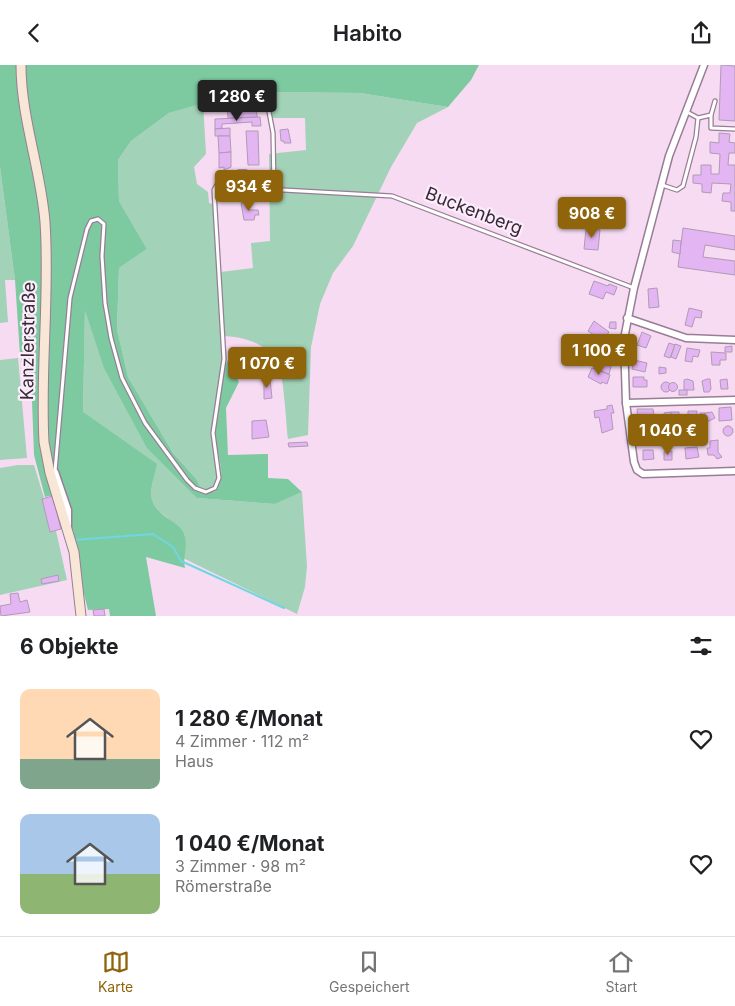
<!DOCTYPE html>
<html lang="de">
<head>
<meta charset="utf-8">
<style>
  body { margin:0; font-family:Inter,sans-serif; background:#f6f6f6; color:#202124; height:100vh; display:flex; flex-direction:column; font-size:19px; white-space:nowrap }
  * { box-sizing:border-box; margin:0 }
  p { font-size:16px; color:#757577 }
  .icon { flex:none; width:28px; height:28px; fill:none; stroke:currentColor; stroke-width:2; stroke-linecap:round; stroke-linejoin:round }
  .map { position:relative; height:551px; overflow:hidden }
  .sheet { display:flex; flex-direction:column; background:#fff; flex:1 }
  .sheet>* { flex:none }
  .price { position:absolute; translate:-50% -42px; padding:0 11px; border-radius:5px; background:#8f640b; color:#fff; font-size:16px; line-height:32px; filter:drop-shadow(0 1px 2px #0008) }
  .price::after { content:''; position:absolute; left:50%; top:30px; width:15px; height:11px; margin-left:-8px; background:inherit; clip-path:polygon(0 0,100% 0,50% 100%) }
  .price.current { background:#222; color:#fff }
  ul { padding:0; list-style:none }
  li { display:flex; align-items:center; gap:15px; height:125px; padding:0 20px }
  li span { display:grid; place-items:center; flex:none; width:140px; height:100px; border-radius:10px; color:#555 }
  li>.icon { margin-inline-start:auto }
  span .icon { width:60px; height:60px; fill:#fffc; stroke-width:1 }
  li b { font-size:21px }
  h2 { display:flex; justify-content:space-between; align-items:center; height:60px; padding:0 20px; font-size:21px }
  header { display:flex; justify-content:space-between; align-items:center; height:65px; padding:0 20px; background:#fff; font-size:22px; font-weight:600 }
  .dock { display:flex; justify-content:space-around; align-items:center; height:70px; border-top:1px solid #e0e0e0; background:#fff; font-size:14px; color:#757577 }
  .dock a { display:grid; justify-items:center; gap:2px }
  .dock .current { color:#8f640b }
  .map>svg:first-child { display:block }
</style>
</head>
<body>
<header><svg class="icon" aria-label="back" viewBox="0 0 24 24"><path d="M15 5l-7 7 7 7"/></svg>Habito<svg class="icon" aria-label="share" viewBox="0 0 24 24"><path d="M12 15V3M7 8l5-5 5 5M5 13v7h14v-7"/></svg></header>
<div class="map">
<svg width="735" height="551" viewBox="0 0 735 551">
  <rect width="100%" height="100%" fill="#f6dbf3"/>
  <g fill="#a2d2b7">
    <path d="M266,27L360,28L448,42L417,58L391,102L353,181L333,208L320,239L311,282L308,370L288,374C286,359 284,307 277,297C266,278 244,272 224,271C224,283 225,295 224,306C221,328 214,352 215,375C217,394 228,408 216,426L203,429L197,415L173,388L128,312L117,264L119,203L147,184L119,136L118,95L131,76L169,48L203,37L206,89L194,102L197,119L208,127L209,138L213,139L221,207L253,203L251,178L270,176L269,89L306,85L305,53H272Z"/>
    <path d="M0,102L15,215H5L8,257L0,258Z"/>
    <path d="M85,243L197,433L275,439L302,427L307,501L305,522L297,549L183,493C193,458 162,458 149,432L83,347Z"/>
    <path d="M18,293L27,393L0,395V295Z"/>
    <path d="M18,400H34L44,433L42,434L50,467L56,466L67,515L0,530V403Z"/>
  </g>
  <path fill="#7dcaa1" d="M0,0H479L471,15L448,42L360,28L266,27L203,38L169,48L131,76L118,95L119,136L147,184L119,203L117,264L128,312L173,388L197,415L203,429L216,426C227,409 218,395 216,377C212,354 221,326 224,303L228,295L239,317L226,343L228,390L268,389V413L288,414L302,427L275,439L197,433L147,383L104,303L85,245L83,347L157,399C151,426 143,434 167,453C172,456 179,461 182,465C190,478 182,490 185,503L146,492L156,551H110L109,544L88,545L80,513L73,466L60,429L45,432L34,390L32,336L20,290L15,215L0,102Z"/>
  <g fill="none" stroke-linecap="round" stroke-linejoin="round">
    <path stroke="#6fd6e2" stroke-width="2" d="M73,475L153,469L173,482L181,496L284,543"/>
  </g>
  <g fill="#e3b5f2" stroke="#af9bb5">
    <path d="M721,0L735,1V56L719,55Z"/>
    <path d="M256,38L257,52L228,53L227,39Z"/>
    <path d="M260,52L261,61H252V57L222,59V63L215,64V54Z"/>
    <path d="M230,63V71H215V64Z"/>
    <path d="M288,64L291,78H284V76H281L280,65Z"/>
    <path d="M246,66H258L259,100H248Z"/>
    <path d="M719,68L730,69L729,77L735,78V88H729L728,100H735V146H731V137L722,136L723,128H730L731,119L712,118L711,128L702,127V119L693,118V110H701V100H711V109H719L720,89L710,88V77L719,78Z"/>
    <path d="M218,71H230L231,87L219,88Z"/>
    <path d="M231,87V102L224,105V102L219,103V88Z"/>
    <path d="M248,137L249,145H258L259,150H255L254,155H244L241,138Z"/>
    <path d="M683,163L735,171V185L705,180L703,192L735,196V210L678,202Z"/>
    <path d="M586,164L600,165L598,185L584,184Z"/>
    <path d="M673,175L681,176L680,189L672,187Z"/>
    <path d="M594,216L608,221L609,219L617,222L614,230L606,227L603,234L589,229Z"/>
    <path d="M657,223L659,242L649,243L648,224Z"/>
    <path d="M689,243L702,246L701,253L695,252L692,262L685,260Z"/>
    <path d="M594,256L609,267L603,276L588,266Z"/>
    <path d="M610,257H616V264L609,263Z"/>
    <path d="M642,267L651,271L646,283L637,280Z"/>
    <path d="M669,278L675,280L670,293L664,291Z"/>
    <path d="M675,279L681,281L676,294L671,292Z"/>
    <path d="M732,281V287H725V282Z"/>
    <path d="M687,283L700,285L698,292L693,291L692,297L685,296Z"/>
    <path d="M711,287L726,288V295H720V300H712Z"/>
    <path d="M605,295L612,298L609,309L601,306Z"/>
    <path d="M634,295L647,298L645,307L632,304Z"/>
    <path d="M659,302L666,303V308L659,309Z"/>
    <path d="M592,303L610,310L607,319L602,317L601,319L588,312Z"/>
    <path d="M633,312H644V315H647V322H633Z"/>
    <path d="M264,314H270L272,333L264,334Z"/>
    <path d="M687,314L693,316L694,325H684V315Z"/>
    <path d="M707,314H710L711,324L709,327H704L702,316Z"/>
    <path d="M727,314L728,324H721L720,315Z"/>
    <circle cx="666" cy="322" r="5"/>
    <circle cx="673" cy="322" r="4.5"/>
    <rect x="679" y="325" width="8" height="5"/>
    <path d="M612,340L614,348H611L613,364L602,368L599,352L595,353L594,346L607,344V341Z"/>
    <path d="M731,342L732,355L719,356V343Z"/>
    <path d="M637,344H653L654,350H649V355L638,356Z"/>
    <path d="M688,346H697V354H694V359H688Z"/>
    <path d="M671,347L672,357L665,358L664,348Z"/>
    <path d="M671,347H679V357H672Z"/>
    <path d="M712,347L715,353L705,358V348Z"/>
    <path d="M700,348H705V358H701Z"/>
    <path d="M266,355L269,372L252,374V356Z"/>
    <circle cx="728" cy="366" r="5"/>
    <path d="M640,362H650L648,371L640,369Z"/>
    <path d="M718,375V387L722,392L717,394L714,390H708L707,383H710V376Z"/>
    <path d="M307,377L308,381L289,382L288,378Z"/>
    <path d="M697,382L699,392L686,394L685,383Z"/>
    <path d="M643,385H653L654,394L643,395Z"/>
    <path d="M672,386V395H664V387Z"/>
    <path d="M53,431L61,464L50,467L42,434Z"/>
    <path d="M58,510L59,516L42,519L41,514Z"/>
    <path d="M18,528L20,537L27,535L30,547L1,551L0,541L11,539L10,529Z"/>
    <path d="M104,544L105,551H94L93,545Z"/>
  </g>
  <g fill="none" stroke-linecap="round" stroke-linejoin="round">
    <defs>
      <g id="lane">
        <path d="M267,36L273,68L274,123"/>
        <path d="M687,47L698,53L711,50V63L735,64"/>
        <path d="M711,50L715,36"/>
        <path d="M662,120L677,125L683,121L696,72L698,53"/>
        <path d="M55,406L70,233L87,164L91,156L98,154L104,159L102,191L105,238L111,273L122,313L145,358L187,415L195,423L206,427L215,423L219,413L213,368L224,294L214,125L219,116L239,107H246L265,124L392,131L634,223"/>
      </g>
      <g id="street">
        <path d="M704,0L669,91L634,223L624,274L626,338L634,397L637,405L643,409L735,406"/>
        <path d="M627,253L686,273L735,275"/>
        <path d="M626,338L735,335"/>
        <path d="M55,407L68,445V463"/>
      </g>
      <path id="secondary" d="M21,0C21,53 41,105 45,157C50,231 40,304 44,377L50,408L74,487L81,551"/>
    </defs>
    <use href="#lane" stroke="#977e94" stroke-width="5.5"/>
    <use href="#street" stroke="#977e94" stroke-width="9"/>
    <use href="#secondary" stroke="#977e94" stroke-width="11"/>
    <use href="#lane" stroke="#fff" stroke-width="3"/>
    <use href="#street" stroke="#fff" stroke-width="6"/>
    <use href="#secondary" stroke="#f8e6d6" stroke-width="9"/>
  </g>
  <g text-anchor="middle" stroke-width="4.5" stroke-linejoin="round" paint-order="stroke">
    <g font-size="18" fill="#362b35" stroke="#fdecfb">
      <text transform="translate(474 146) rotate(21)" y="6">Buckenberg</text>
      <text transform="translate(28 276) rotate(-89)" y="6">Kanzlerstraße</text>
    </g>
  </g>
</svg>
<b class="price current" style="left:237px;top:57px">1 280 €</b>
<b class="price" style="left:249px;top:147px">934 €</b>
<b class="price" style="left:592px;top:174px">908 €</b>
<b class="price" style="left:599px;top:311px">1 100 €</b>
<b class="price" style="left:267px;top:324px">1 070 €</b>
<b class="price" style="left:668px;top:391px">1 040 €</b>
</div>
<section class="sheet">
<h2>6 Objekte<svg class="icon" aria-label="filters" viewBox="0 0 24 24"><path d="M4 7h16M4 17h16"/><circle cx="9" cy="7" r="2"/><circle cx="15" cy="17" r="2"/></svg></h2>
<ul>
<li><span style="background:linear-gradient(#ffd9b3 70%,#7fa58c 0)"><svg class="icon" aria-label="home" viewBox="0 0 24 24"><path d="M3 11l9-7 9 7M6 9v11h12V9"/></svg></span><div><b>1 280 €/Monat</b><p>4 Zimmer · 112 m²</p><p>Haus</p></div><svg class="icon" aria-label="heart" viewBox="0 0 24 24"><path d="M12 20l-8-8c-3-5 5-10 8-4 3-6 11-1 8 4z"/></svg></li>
<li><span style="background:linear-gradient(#a9c7e8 60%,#8fb573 0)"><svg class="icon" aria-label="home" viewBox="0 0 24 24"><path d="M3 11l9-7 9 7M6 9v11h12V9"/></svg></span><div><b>1 040 €/Monat</b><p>3 Zimmer · 98 m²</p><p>Römerstraße</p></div><svg class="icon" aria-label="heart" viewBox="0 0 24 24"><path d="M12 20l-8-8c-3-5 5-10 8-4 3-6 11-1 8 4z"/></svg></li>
</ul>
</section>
<nav class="dock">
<a class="current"><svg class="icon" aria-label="map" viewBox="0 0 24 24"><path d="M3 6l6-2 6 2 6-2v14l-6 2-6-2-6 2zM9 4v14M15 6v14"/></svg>Karte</a>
<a><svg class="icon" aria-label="saved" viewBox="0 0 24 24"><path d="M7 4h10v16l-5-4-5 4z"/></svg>Gespeichert</a>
<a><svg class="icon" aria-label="home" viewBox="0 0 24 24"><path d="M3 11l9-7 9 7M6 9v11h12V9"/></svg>Start</a>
</nav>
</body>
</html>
